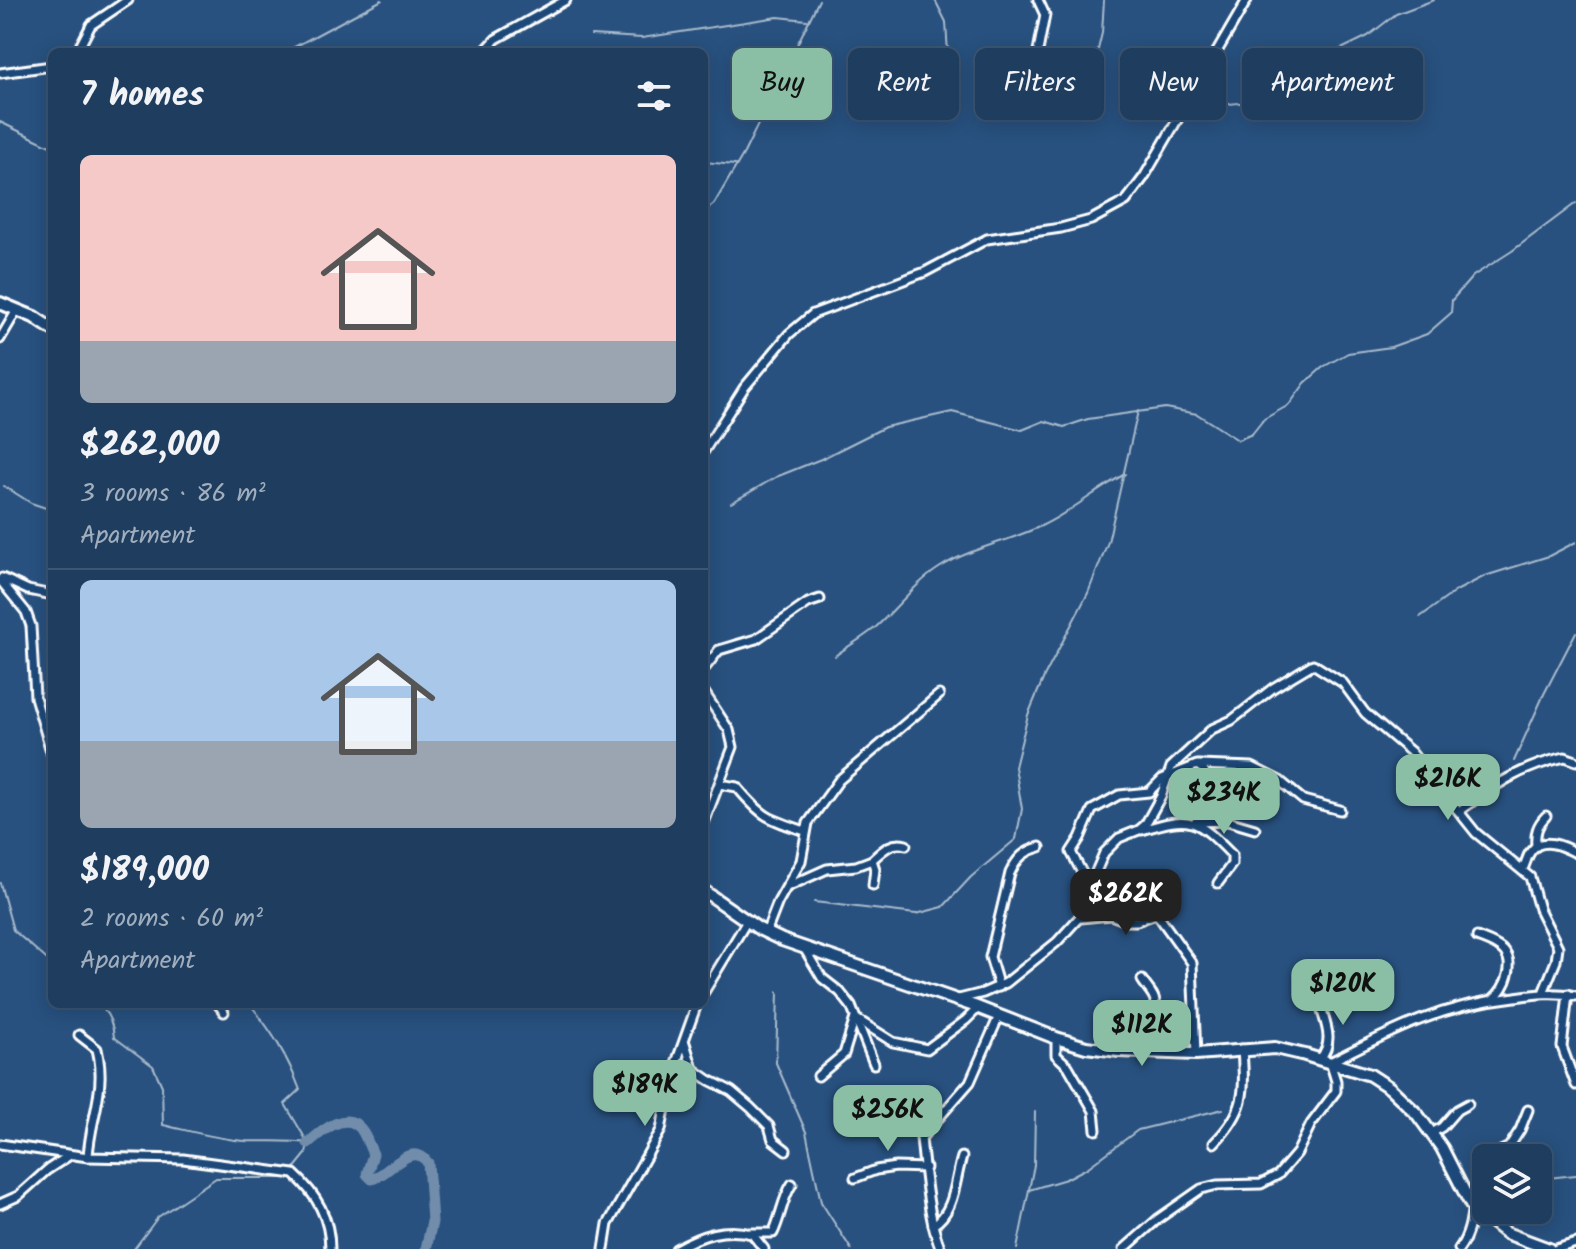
<!DOCTYPE html>
<html lang="en">
<head>
<meta charset="utf-8">
<style>
  body { margin:0; font-family:Kalam,sans-serif; background:#264465; color:#f1f3f6; height:100vh; display:flex; flex-direction:column; font-size:30px; white-space:nowrap }
  * { box-sizing:border-box; margin:0 }
  p { font-size:26px; color:#a1aebd }
  .icon { flex:none; width:44px; height:44px; fill:none; stroke:currentColor; stroke-width:2; stroke-linecap:round; stroke-linejoin:round }
  .map { position:relative; flex:1; overflow:hidden }
  .details { position:absolute; left:48px; top:48px; width:660px; height:960px; display:flex; flex-direction:column; background:#1e3d5f; border-radius:12px; box-shadow:0 4px 20px #0003,0 0 0 2px #3c5674 }
  .details>* { flex:none }
  .top-card { position:absolute; left:732px; top:48px; width:724px; height:72px; display:flex; gap:16px }
  .fabs { position:absolute; left:1472px; top:1144px; display:grid; gap:16px }
  .fabs a { display:grid; place-items:center; width:80px; height:80px; border-radius:12px; background:#1e3d5f; box-shadow:0 4px 20px #0003,0 0 0 2px #3c5674; font-size:40px }
  .price { position:absolute; translate:-50% -68px; padding:0 18px; border-radius:16px; background:#8abfa5; color:#111; font-size:26px; line-height:52px; filter:drop-shadow(0 2px 4px #0008) }
  .price::after { content:''; position:absolute; left:50%; top:48px; width:24px; height:18px; margin-left:-12px; background:inherit; clip-path:polygon(0 0,100% 0,50% 100%) }
  .price.current { background:#222; color:#fff }
  ul { padding:0; list-style:none }
  li { display:grid; align-content:center; gap:16px; height:424px; padding:0 32px }
  li+li { border-top:2px solid #3c5674 }
  li span { display:grid; place-items:center; height:248px; border-radius:12px; color:#555 }
  li>.icon { margin-inline-start:auto }
  span .icon { width:144px; height:144px; fill:#fffc; stroke-width:1 }
  li b { font-size:34px }
  h2 { display:flex; justify-content:space-between; align-items:center; height:96px; padding:0 32px; font-size:34px }
  .tag { padding:0 28px; border-radius:12px; background:#1e3d5f; box-shadow:0 4px 20px #0003,0 0 0 2px #3c5674; font-size:28px; line-height:72px }
  .tag.current { background:#8abfa5; color:#111 }
  .map>svg:first-child { display:block }
</style>
</head>
<body>
<div class="map">
<svg width="1576" height="1249" viewBox="0 0 1576 1249">
  <rect width="100%" height="100%" fill="#28517f"/>
  <filter id="ink" filterUnits="userSpaceOnUse"><feTurbulence type="fractalNoise" baseFrequency=".0125" numOctaves="2"/><feDisplacementMap in="SourceGraphic" scale="16" xChannelSelector="R" yChannelSelector="G"/><feConvolveMatrix kernelMatrix="1 2 1 2 8 2 1 2 1" color-interpolation-filters="sRGB"/></filter>
  <g filter="url(#ink)">
    <g fill="none" stroke-linecap="round" stroke-linejoin="round">
      <g stroke="#aabbcd" stroke-width="2">
        <path d="M935,0L946,22L948,54"/>
        <path d="M591,35L642,38L778,17L807,20"/>
        <path d="M285,52L382,0"/>
        <path d="M1089,87L1102,33L1104,0"/>
        <path d="M1219,105L1258,101L1300,77L1331,54L1368,36L1396,14L1434,0"/>
        <path d="M0,122L52,147"/>
        <path d="M704,162L735,165"/>
        <path d="M704,212L714,204L744,153L819,0"/>
        <path d="M4,486L31,503L52,510"/>
        <path d="M731,503L776,477L821,459L885,427L952,412L1022,430L1044,421L1064,427L1088,419L1165,408L1197,414L1238,440L1252,434L1264,419L1289,405L1305,383L1323,367L1348,353L1391,347L1427,334L1451,313L1452,300L1473,276L1512,251L1576,203"/>
        <path d="M1420,617L1456,591L1485,576L1549,556L1576,542"/>
        <path d="M835,656C848,646 863,638 876,627C897,608 914,584 939,568C970,548 1008,542 1041,526C1071,512 1096,490 1125,474"/>
        <path d="M1514,761L1544,694L1576,632"/>
        <path d="M0,883L13,930L52,964"/>
        <path d="M814,902L916,914L943,907L971,877L1016,839L1022,809L1015,767L1028,715L1044,677L1088,593L1108,542L1138,411"/>
        <path d="M778,992L776,1063L806,1132L821,1202L851,1249"/>
        <path d="M98,1004C108,1012 113,1024 114,1037L153,1066L162,1086L163,1125C190,1131 217,1139 245,1141C266,1142 287,1140 308,1143"/>
        <path d="M250,1004C272,1032 287,1055 300,1090L285,1104L308,1143L306,1154L293,1170"/>
        <path d="M1538,1179L1576,1175"/>
        <path d="M1029,1190L1066,1179L1087,1168L1138,1130L1223,1109"/>
        <path d="M726,1247V1249"/>
        <path d="M134,1249L158,1217L216,1178H284"/>
        <path d="M1017,1249L1034,1165L1035,1112"/>
      </g>
      <path stroke="#718dab" stroke-width="11" d="M308,1143C321,1132 346,1109 361,1129C366,1136 369,1146 373,1154L367,1174L372,1179C390,1174 411,1139 428,1163L432,1222L426,1249"/>
      <defs>
        <g id="street">
          <path d="M1038,0L1045,15L1038,51"/>
          <path d="M77,52L91,25L128,0"/>
          <path d="M484,52L496,39L566,0"/>
          <path d="M0,73L52,66"/>
          <path d="M0,339L17,310"/>
          <path d="M704,451L744,388L789,334L813,314L925,272L987,239L1061,228L1091,220L1126,201L1144,177L1247,0"/>
          <path d="M2,578L28,590L52,595"/>
          <path d="M0,580L26,612L31,626L35,697L52,755"/>
          <path d="M704,669L719,650L756,639L808,603L820,599"/>
          <path d="M704,692L729,730L733,747L704,823"/>
          <path d="M1199,765L1252,767L1280,781L1303,800L1340,810"/>
          <path d="M719,784L737,787C762,817 768,819 805,831"/>
          <path d="M1459,811C1495,785 1520,767 1565,757L1576,761"/>
          <path d="M1195,822L1228,821L1255,829"/>
          <path d="M1142,830C1191,815 1196,818 1232,855V864L1218,883"/>
          <path d="M1536,846C1535,833 1537,825 1546,816"/>
          <path d="M872,860C883,850 891,841 906,845"/>
          <path d="M1522,870C1527,863 1526,857 1531,851C1542,836 1563,846 1576,853"/>
          <path d="M789,886L827,869L856,866L872,860L875,869L873,885"/>
          <path d="M1094,895L1071,852L1080,838L1092,810L1119,795L1149,792L1162,779L1197,765L1203,769L1212,786"/>
          <path d="M1081,918L1111,915L1126,921H1137L1156,914L1160,918L1192,963L1196,1054"/>
          <path d="M766,933L778,902L801,861L808,823L839,780L939,695"/>
          <path d="M1477,937C1484,940 1494,943 1500,948C1518,960 1506,989 1493,999"/>
          <path d="M804,948L822,978L840,992L851,1006L874,1064"/>
          <path d="M1319,978C1311,1009 1342,1032 1320,1059"/>
          <path d="M999,987L990,957L1010,873C1017,858 1024,851 1040,847"/>
          <path d="M704,992L747,921"/>
          <path d="M1568,994L1562,1047L1576,1085"/>
          <path d="M955,1000L983,993L1006,983L1057,942L1094,901L1095,874L1104,853L1119,838L1139,830L1145,825L1161,796L1171,767L1212,729L1232,720L1273,688L1313,664L1343,683L1365,713L1411,752L1476,833L1530,877L1539,909L1558,947L1556,961L1543,993"/>
          <path d="M218,1004L224,1012"/>
          <path d="M79,1035L97,1049C107,1090 90,1118 88,1157"/>
          <path d="M1056,1038V1055L1068,1066L1094,1111L1096,1130"/>
          <path d="M685,1043L693,1069L709,1080L731,1091L750,1107L769,1126L773,1140L786,1150"/>
          <path d="M1125,1051C1134,1044 1157,1014 1155,1002C1155,995 1146,987 1142,980"/>
          <path d="M818,1076L844,1054L855,1018L893,1042L927,1049L966,1020L978,1008"/>
          <path d="M1432,1133L1442,1127L1457,1110L1468,1104"/>
          <path d="M1214,1143C1246,1111 1245,1093 1242,1049"/>
          <path d="M0,1144L88,1157L183,1159L294,1174C317,1195 330,1218 330,1249"/>
          <path d="M1487,1158L1509,1147L1520,1130L1528,1110"/>
          <path d="M855,1178L876,1170L896,1167L926,1168"/>
          <path d="M0,1204L18,1196L47,1170L70,1155"/>
          <path d="M933,1225C955,1212 955,1179 962,1157"/>
          <path d="M750,1233H773C781,1217 782,1199 792,1184"/>
          <path d="M604,1249L608,1224L661,1130L671,1077L697,1004"/>
          <path d="M676,1249C701,1235 724,1227 752,1234L764,1249"/>
          <path d="M941,1249C929,1225 924,1166 921,1138L970,1082L999,1016"/>
          <path d="M1124,1249L1158,1219L1201,1189L1217,1185L1261,1184L1278,1175L1297,1153L1311,1124L1336,1091V1081L1330,1062C1395,1029 1442,1005 1515,997C1536,994 1554,992 1576,996"/>
          <path d="M1459,1249C1479,1223 1467,1187 1486,1159"/>
          <path d="M1556,1249L1576,1243"/>
        </g>
        <g id="secondary">
          <path d="M0,303L34,317L52,329"/>
          <path d="M704,891L759,929L782,940L974,1006L1056,1038L1086,1047L1119,1051L1196,1054L1275,1048L1305,1055L1370,1075L1390,1088L1417,1114L1442,1148L1471,1205L1506,1233L1549,1249"/>
        </g>
      </defs>
      <use href="#street" stroke="#fff" stroke-width="13"/>
      <use href="#secondary" stroke="#fff" stroke-width="16"/>
      <use href="#street" stroke="#1f4a7a" stroke-width="7"/>
      <use href="#secondary" stroke="#1f4a7a" stroke-width="10"/>
    </g>
  </g>
</svg>
<div class="fabs">
<a><svg class="icon" aria-label="layers" viewBox="0 0 24 24"><path d="M12 4l9 5-9 5-9-5zM3 14l9 5 9-5"/></svg></a>
</div>
<b class="price" style="left:1448px;top:822px">$216K</b>
<b class="price" style="left:1224px;top:836px">$234K</b>
<b class="price current" style="left:1126px;top:937px">$262K</b>
<b class="price" style="left:1343px;top:1027px">$120K</b>
<b class="price" style="left:1142px;top:1068px">$112K</b>
<b class="price" style="left:645px;top:1128px">$189K</b>
<b class="price" style="left:888px;top:1153px">$256K</b>
<div class="top-card">
<a class="tag current">Buy</a>
<a class="tag">Rent</a>
<a class="tag">Filters</a>
<a class="tag">New</a>
<a class="tag">Apartment</a>
</div>
<section class="details">
<h2>7 homes<svg class="icon" aria-label="filters" viewBox="0 0 24 24"><path d="M4 7h16M4 17h16"/><circle cx="9" cy="7" r="2"/><circle cx="15" cy="17" r="2"/></svg></h2>
<ul>
<li><span style="background:linear-gradient(#f6c9c9 75%,#9aa5b1 0)"><svg class="icon" aria-label="home" viewBox="0 0 24 24"><path d="M3 11l9-7 9 7M6 9v11h12V9"/></svg></span><div><b>$262,000</b><p>3 rooms · 86 m²</p><p>Apartment</p></div></li>
<li><span style="background:linear-gradient(#a9c7e8 65%,#9aa5b1 0)"><svg class="icon" aria-label="home" viewBox="0 0 24 24"><path d="M3 11l9-7 9 7M6 9v11h12V9"/></svg></span><div><b>$189,000</b><p>2 rooms · 60 m²</p><p>Apartment</p></div></li>
</ul>
</section>
</div>
</body>
</html>
